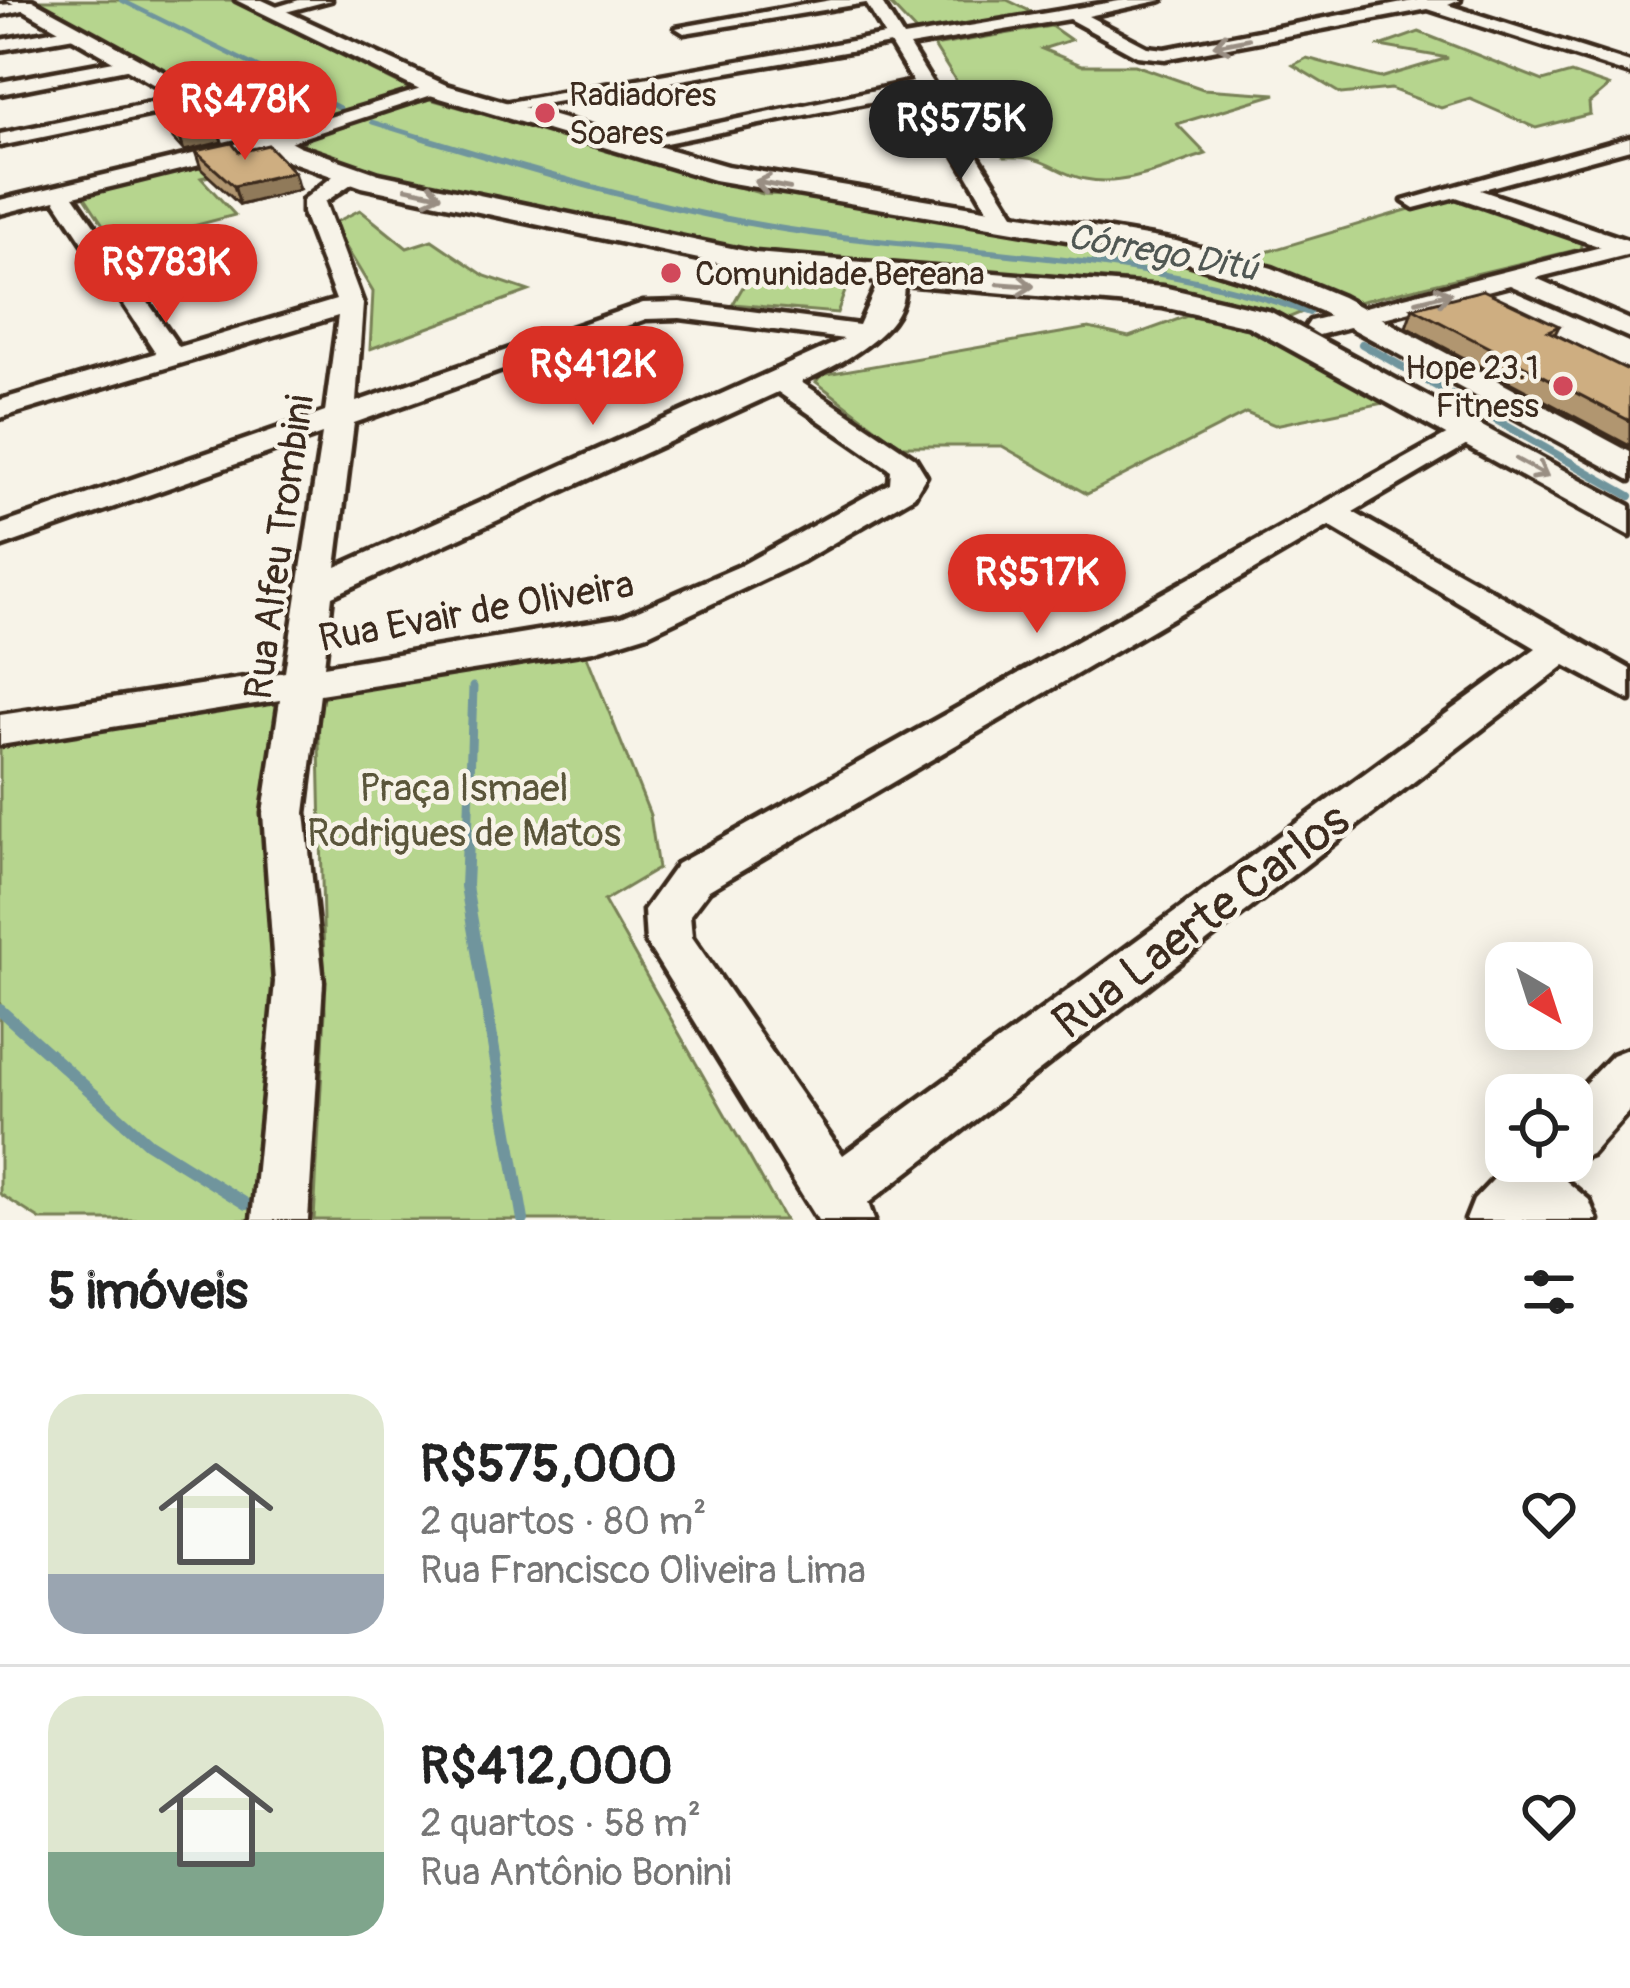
<!DOCTYPE html>
<html lang="pt">
<head>
<meta charset="utf-8">
<style>
  body { margin:0; font-family:Pangolin,sans-serif; background:#f6f6f6; color:#222; height:100vh; display:flex; flex-direction:column; font-size:45px; white-space:nowrap }
  * { box-sizing:border-box; margin:0 }
  p { font-size:39px; color:#767676 }
  .icon { flex:none; width:66px; height:66px; fill:none; stroke:currentColor; stroke-width:2; stroke-linecap:round; stroke-linejoin:round }
  .map { position:relative; height:1220px; overflow:hidden }
  .details { display:flex; flex-direction:column; background:#fff; flex:1 }
  .details>* { flex:none }
  .needle { width:78px; rotate:141deg }
  .controls { position:absolute; left:1485px; top:942px; display:grid; gap:24px }
  .controls a { display:grid; place-items:center; width:108px; height:108px; border-radius:24px; background:#fff; box-shadow:0 6px 30px #0003; font-size:60px }
  .price { position:absolute; translate:-50% -102px; padding:0 27px; border-radius:42px; background:#d93025; color:#fff; font-size:39px; line-height:78px; filter:drop-shadow(0 3px 6px #0008) }
  .price::after { content:''; position:absolute; left:50%; top:72px; width:36px; height:27px; margin-left:-18px; background:inherit; clip-path:polygon(0 0,100% 0,50% 100%) }
  .price.active { background:#222; color:#fff }
  ul { padding:0; list-style:none }
  li { display:flex; align-items:center; gap:36px; height:300px; padding:0 48px }
  li+li { border-top:3px solid #e0e0e0 }
  li span { display:grid; place-items:center; flex:none; width:336px; height:240px; border-radius:36px; color:#555 }
  li>.icon { margin-inline-start:auto }
  span .icon { width:144px; height:144px; fill:#fffc; stroke-width:1 }
  li b { font-size:51px }
  h2 { display:flex; justify-content:space-between; align-items:center; height:144px; padding:0 48px; font-size:51px }
  .map>svg:first-child { display:block }
</style>
</head>
<body>
<div class="map">
<svg width="1630" height="1220" viewBox="0 0 1630 1220">
  <rect width="100%" height="100%" fill="#f7f3e8"/>
  <filter id="ink" filterUnits="userSpaceOnUse"><feTurbulence type="fractalNoise" baseFrequency=".00833" numOctaves="2"/><feDisplacementMap in="SourceGraphic" scale="24" xChannelSelector="R" yChannelSelector="G"/><feConvolveMatrix kernelMatrix="1 2 1 2 8 2 1 2 1" color-interpolation-filters="sRGB"/></filter>
  <g filter="url(#ink)">
    <g fill="#b6d58e" stroke="#788056" stroke-width="3">
      <path d="M27,0H231L411,90L282,132L264,131Z"/>
      <path d="M886,0H1007L1044,18L920,36Z"/>
      <path d="M1051,26L1071,40L1042,49L1081,65H1135L1203,89L1276,94L1177,124L1206,154C1167,166 1127,188 1085,179C1050,172 1050,155 1004,157L934,46Z"/>
      <path d="M1419,32L1543,81L1571,73L1609,86L1589,103L1590,114L1536,128L1470,99L1441,108L1391,89L1341,94L1293,65L1307,58L1380,78L1448,58L1380,46Z"/>
      <path d="M430,99L763,194L817,196L1166,254L1306,300L1312,308L1288,318L1175,290L803,263L356,170L301,150L306,136Z"/>
      <path d="M242,153L279,160L201,178L235,215L117,246L85,197L84,191Z"/>
      <path d="M1450,197L1575,237L1582,242L1580,249L1358,302L1342,301L1243,259Z"/>
      <path d="M360,210L407,248L432,240L485,276L529,291L370,349L373,292L332,224Z"/>
      <path d="M748,278L847,286L837,313L733,304Z"/>
      <path d="M1187,316L1276,335L1388,402L1275,425L1246,413L1087,494L1002,446H900L816,382L821,375L1089,328L1129,337Z"/>
      <path d="M586,654L650,815L658,869L604,901L785,1220H314L325,1011L318,700L349,688Z"/>
      <path d="M279,697L267,864L274,1015L254,1220H41L0,1194V744Z"/>
    </g>
    <g fill="none" stroke-linecap="round" stroke-linejoin="round">
      <g stroke="#6f959d" stroke-width="4.5">
        <path d="M121,0L340,108"/>
        <path d="M372,122L430,140"/>
      </g>
      <path stroke="#6f959d" stroke-width="6" d="M420,137C553,177 688,218 826,235C990,256 1152,256 1309,313"/>
      <path stroke="#6f959d" stroke-width="8" d="M1362,344L1630,496"/>
      <path stroke="#6f959d" stroke-width="9" d="M468,842L473,687"/>
      <g stroke="#6f959d" stroke-width="12">
        <path d="M468,839L466,886L523,1220"/>
        <path d="M0,1010L148,1143L246,1204"/>
      </g>
      <defs>
        <g id="minor">
          <path d="M299,0H331L274,15L266,10Z"/>
          <path d="M831,0H880L903,37L1125,0H1162L1088,16L1147,47L1165,49L1418,0H1460L1448,5L1630,63V74L1428,9L1165,59L1137,56L1069,19L909,46L1019,222L1007,229L995,222L919,92L626,151L616,145L913,82L890,44L497,112L487,106L885,35L866,3L684,33L676,28Z"/>
          <path d="M32,2V8L0,15V5Z"/>
          <path d="M74,27L80,36L0,50V40Z"/>
          <path d="M130,58L136,59V67L0,94V82Z"/>
          <path d="M431,86L447,90L277,146L74,196L179,347L336,300L303,213V200L341,170H357V180L325,202L363,304L356,402L643,303L680,302L859,325L883,272H901C919,327 840,364 801,382L915,458L926,476L914,496L802,561L648,634L593,651L320,694L305,813L323,982L308,1220H252L275,982L263,813L280,700L0,745V715L285,672L322,434L0,547V525L325,412L338,316L0,418V400L156,353L55,200L0,214V200L264,137ZM680,318L844,339L336,567L354,423L646,319ZM778,392L891,470L890,483L740,566L622,617L324,666L332,596Z"/>
          <path d="M194,94L201,96V104L0,146V134Z"/>
          <path d="M1630,137V149L1480,190L1630,241V254L1536,278L1630,320V338L1510,285L1319,335L1306,327L1310,321L1601,247L1456,197L1414,208L1403,201Z"/>
          <path d="M1468,423L1479,426L1483,432L1479,438L1353,512L1630,669V700L1565,665L868,1203L874,1220H818L646,942L644,910L677,864ZM1329,526L1536,648L843,1155L692,937L690,915L709,890Z"/>
          <path d="M1630,1048V1110L1591,1154L1575,1160L1566,1181L1589,1200L1597,1220H1466L1474,1200L1511,1161H1572V1097L1612,1055Z"/>
        </g>
        <g id="major">
          <path d="M7,0H32L299,146L379,174L755,253L1163,287L1271,312L1630,506V536L1248,326L1163,307L755,271L362,187L281,158Z"/>
          <path d="M236,0H262L446,85L727,166L1176,241L1272,268L1342,297L1630,452V480L1320,311L1250,282L1172,258L714,180L430,95Z"/>
        </g>
      </defs>
      <use href="#minor" stroke="#3b2a1e" stroke-width="9"/>
      <use href="#major" stroke="#3b2a1e" stroke-width="9"/>
      <use href="#minor" fill="#f7f3e8" fill-rule="evenodd"/>
      <use href="#major" fill="#f7f3e8" fill-rule="evenodd"/>
    </g>
    <g fill="#b1966f" stroke="#3b2a1e" stroke-width="3">
      <path d="M168,126L218,130L222,142L184,151L173,139Z"/>
      <path d="M195,151L239,152L299,190L240,205L201,169Z"/>
      <path d="M1413,308L1559,326L1555,334L1630,371V446L1406,327Z"/>
    </g>
    <g fill="#907a5a" stroke="#3b2a1e" stroke-width="3">
      <path d="M218,130L222,142L184,151L180,138Z"/>
      <path d="M294,172L299,190L240,205L234,186Z"/>
    </g>
    <g fill="#ceae81" stroke="#3b2a1e" stroke-width="3">
      <path d="M206,116L218,130L180,138L168,126Z"/>
      <path d="M232,143L239,152L268,145L294,172L234,186L195,151Z"/>
      <path d="M1483,290L1559,326L1548,331L1630,371V421L1413,308Z"/>
    </g>
    <defs><path id="oneway-shaft" d="M-6 0H5M1.5-3L5.5 0L1.5 3" fill="none" stroke-width="1.6" stroke-linecap="round" stroke-linejoin="round" transform="scale(3)"/></defs>
    <g stroke="#998e83">
      <use href="#oneway-shaft" transform="translate(1231 42) rotate(169)"/>
      <use href="#oneway-shaft" transform="translate(772 185) rotate(-169)"/>
      <use href="#oneway-shaft" transform="translate(424 192) rotate(12)"/>
      <use href="#oneway-shaft" transform="translate(1016 285) rotate(4)"/>
      <use href="#oneway-shaft" transform="translate(1434 297) rotate(-14)"/>
      <use href="#oneway-shaft" transform="translate(1532 468) rotate(29)"/>
    </g>
  </g>
  <g fill="#d1495b" stroke="#f7f3e8" stroke-width="4.5">
    <circle cx="545" cy="113" r="12"/>
    <circle cx="671" cy="273" r="12"/>
    <circle cx="1563" cy="386" r="12"/>
  </g>
  <g text-anchor="middle" stroke-width="9" stroke-linejoin="round" paint-order="stroke">
    <g font-size="33" fill="#3b2a1e" stroke="#f7f3e8" text-anchor="start">
      <text x="569" y="106">Radiadores<tspan x="569" dy="38">Soares</tspan></text>
      <text x="695" y="285">Comunidade Bereana</text>
      <text x="1539" y="379" text-anchor="end">Hope 23.1<tspan x="1539" dy="38">Fitness</tspan></text>
    </g>
    <g font-size="36" font-style="italic" fill="#505753" stroke="#f7f3e8">
      <text transform="translate(1163 251) rotate(10)" y="13">Córrego Ditú</text>
    </g>
    <g font-size="39" fill="#3b2a1e" stroke="#f7f3e8">
      <text transform="translate(278 547) rotate(-82)" y="14">Rua Alfeu Trombini</text>
      <text transform="translate(476 610) rotate(-10)" y="14">Rua Evair de Oliveira</text>
    </g>
    <g font-size="39" fill="#5a553a" stroke="#f7f3e8">
      <text x="464" y="801">Praça Ismael<tspan x="464" dy="45">Rodrigues de Matos</tspan></text>
    </g>
    <g font-size="48" fill="#3b2a1e" stroke="#f7f3e8">
      <text transform="translate(1200 920) rotate(-37)" y="17">Rua Laerte Carlos</text>
    </g>
  </g>
</svg>
<div class="controls">
<a><svg class="needle" viewBox="-14 -14 28 28"><path d="M0-13l5 13h-10z" fill="#e53935"/><path d="M0 13l5-13h-10z" fill="#767676"/></svg></a>
<a><svg class="icon" aria-label="locate" viewBox="0 0 24 24"><circle cx="12" cy="12" r="6"/><path d="M12 2v4M12 18v4M2 12h4M18 12h4"/></svg></a>
</div>
<b class="price" style="left:245px;top:163px">R$478K</b>
<b class="price active" style="left:961px;top:182px">R$575K</b>
<b class="price" style="left:166px;top:326px">R$783K</b>
<b class="price" style="left:593px;top:428px">R$412K</b>
<b class="price" style="left:1037px;top:636px">R$517K</b>
</div>
<section class="details">
<h2>5 imóveis<svg class="icon" aria-label="filters" viewBox="0 0 24 24"><path d="M4 7h16M4 17h16"/><circle cx="9" cy="7" r="2"/><circle cx="15" cy="17" r="2"/></svg></h2>
<ul>
<li><span style="background:linear-gradient(#dfe7d0 75%,#9aa5b1 0)"><svg class="icon" aria-label="home" viewBox="0 0 24 24"><path d="M3 11l9-7 9 7M6 9v11h12V9"/></svg></span><div><b>R$575,000</b><p>2 quartos · 80 m²</p><p>Rua Francisco Oliveira Lima</p></div><svg class="icon" aria-label="heart" viewBox="0 0 24 24"><path d="M12 20l-8-8c-3-5 5-10 8-4 3-6 11-1 8 4z"/></svg></li>
<li><span style="background:linear-gradient(#dfe7d0 65%,#7fa58c 0)"><svg class="icon" aria-label="home" viewBox="0 0 24 24"><path d="M3 11l9-7 9 7M6 9v11h12V9"/></svg></span><div><b>R$412,000</b><p>2 quartos · 58 m²</p><p>Rua Antônio Bonini</p></div><svg class="icon" aria-label="heart" viewBox="0 0 24 24"><path d="M12 20l-8-8c-3-5 5-10 8-4 3-6 11-1 8 4z"/></svg></li>
</ul>
</section>
</body>
</html>
